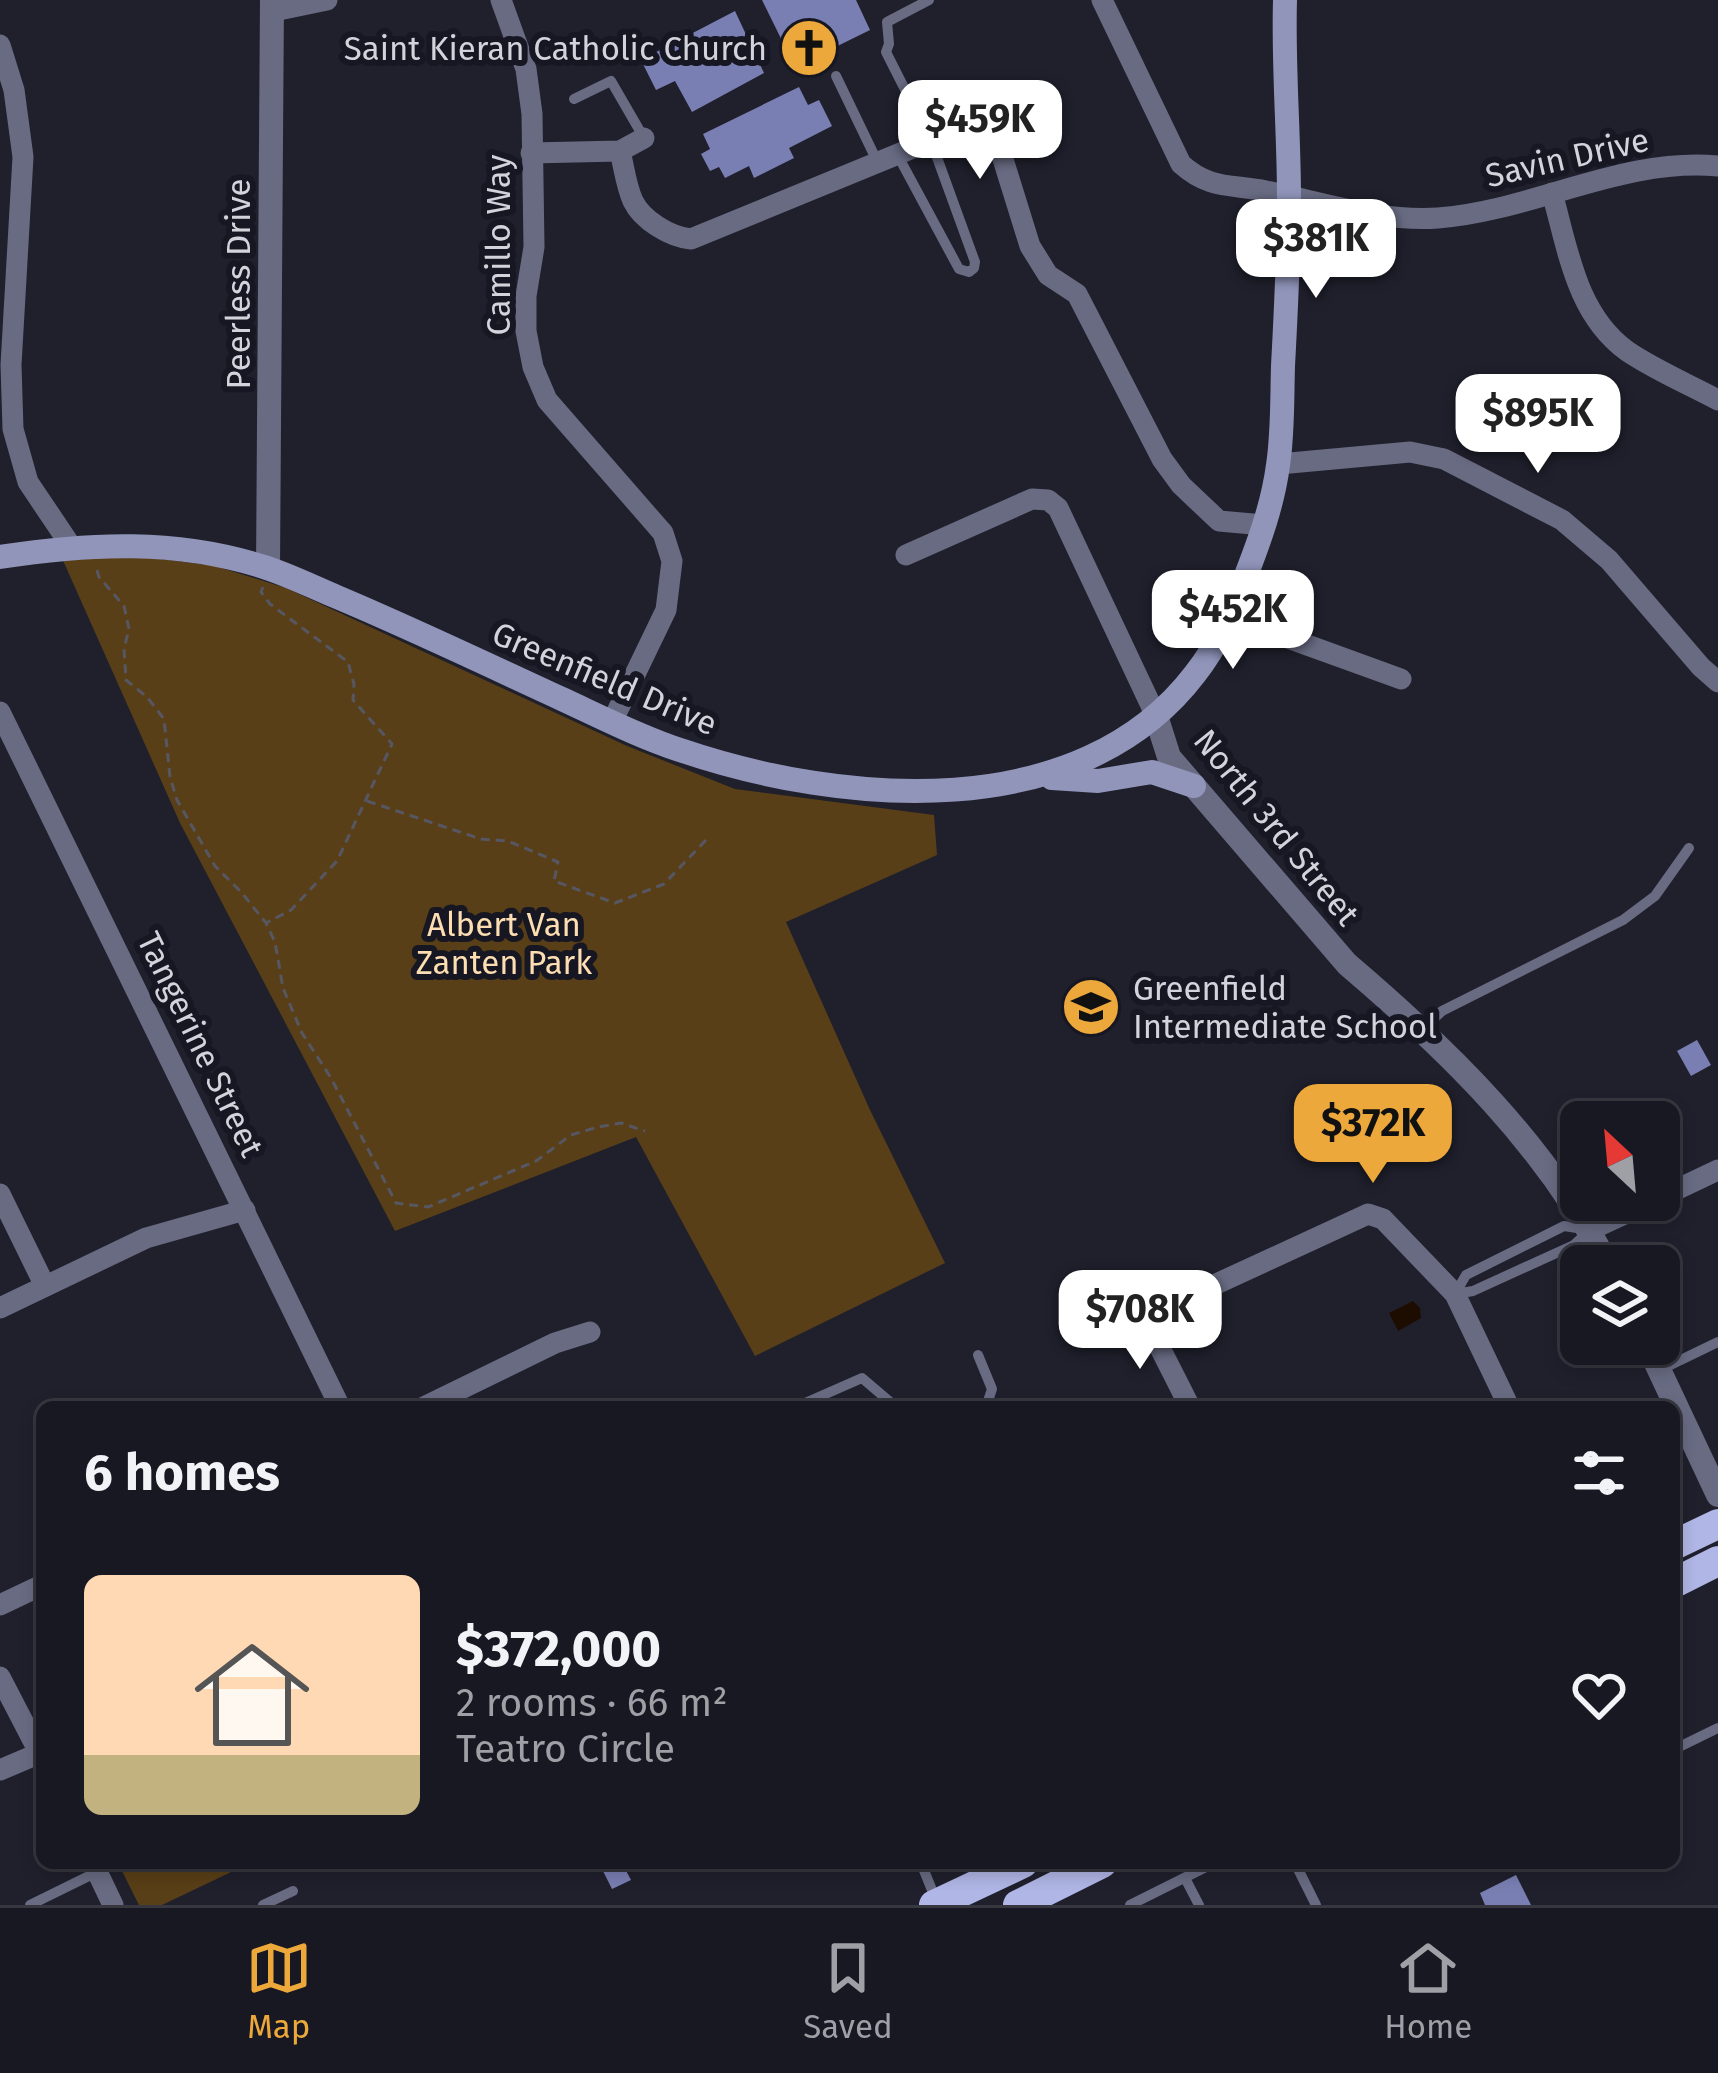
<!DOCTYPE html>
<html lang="en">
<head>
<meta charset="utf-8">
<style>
  body { margin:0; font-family:"Fira Sans",sans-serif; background:#20212a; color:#f1f3f6; height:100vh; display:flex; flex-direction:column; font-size:45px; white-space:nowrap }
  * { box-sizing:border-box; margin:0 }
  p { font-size:39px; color:#9ea0a5 }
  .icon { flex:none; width:66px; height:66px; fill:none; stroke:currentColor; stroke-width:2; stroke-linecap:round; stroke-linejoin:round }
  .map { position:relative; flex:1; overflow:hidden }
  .details { position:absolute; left:36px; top:1401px; width:1644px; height:468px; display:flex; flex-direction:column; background:#171821; border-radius:18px; box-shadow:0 6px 18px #0003,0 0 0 3px #36373f }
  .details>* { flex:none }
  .needle { width:78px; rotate:334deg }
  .tools { position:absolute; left:1560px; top:1101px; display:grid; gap:24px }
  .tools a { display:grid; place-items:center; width:120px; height:120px; border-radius:18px; background:#171821; box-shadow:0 6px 18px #0003,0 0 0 3px #36373f; font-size:60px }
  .price { position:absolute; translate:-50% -102px; padding:0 27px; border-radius:24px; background:#fff; color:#222; font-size:39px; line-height:78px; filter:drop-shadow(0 3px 6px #0008) }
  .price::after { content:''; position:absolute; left:50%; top:72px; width:36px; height:27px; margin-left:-18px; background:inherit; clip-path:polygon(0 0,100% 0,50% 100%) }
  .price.on { background:#eda83b; color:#111 }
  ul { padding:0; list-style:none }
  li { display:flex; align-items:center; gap:36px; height:300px; padding:0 48px }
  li+li { border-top:3px solid #36373f }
  li span { display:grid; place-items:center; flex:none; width:336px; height:240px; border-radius:18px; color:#555 }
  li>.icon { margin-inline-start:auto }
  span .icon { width:144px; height:144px; fill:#fffc; stroke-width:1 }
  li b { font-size:51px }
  h2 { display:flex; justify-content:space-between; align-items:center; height:144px; padding:0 48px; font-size:51px }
  .dock { display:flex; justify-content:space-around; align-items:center; height:168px; border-top:3px solid #36373f; background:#171821; font-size:33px; color:#9ea0a5 }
  .dock a { display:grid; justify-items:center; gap:6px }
  .dock .on { color:#eda83b }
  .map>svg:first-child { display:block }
</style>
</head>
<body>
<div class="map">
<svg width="1718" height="1905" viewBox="0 0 1718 1905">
  <rect width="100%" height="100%" fill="#1f202c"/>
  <g fill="#593f17">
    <path d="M61,556H138L215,566L286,588L627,746L735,789L934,815L937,855L786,922L870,1110L945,1263L755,1356L636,1137L395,1231L180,823Z"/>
    <path d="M118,1863H250L162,1905H139Z"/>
  </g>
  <path fill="#1d0d00" d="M1413,1301L1420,1308L1421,1318L1398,1331L1389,1313Z"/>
  <g fill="#7a7fb3">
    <path d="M762,0H856L870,30L795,67Z"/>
    <path d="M735,11L764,73L692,112L675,81L656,90L641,60Z"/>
    <path d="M799,87L808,105L819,100L832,126L789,148L794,158L754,178L749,166L725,178L719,167L710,171L701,154L710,149L703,134Z"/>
    <path d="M1697,1040L1711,1065L1691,1076L1677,1051Z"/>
    <path d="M599,1863H622L631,1880L612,1889Z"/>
    <path d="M1516,1875L1531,1905H1485L1480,1893Z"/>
  </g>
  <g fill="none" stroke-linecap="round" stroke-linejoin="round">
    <g stroke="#565762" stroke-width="3" stroke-dasharray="9 6" stroke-linecap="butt">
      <path d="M97,570L99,577L124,606L129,629L124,649L126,680L147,697L164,719L170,777L177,800L215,866L242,893L266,923L275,942L283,988L302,1033L331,1078L396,1203L428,1207L536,1161L571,1135L598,1127L621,1123L645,1131"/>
      <path d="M263,587L261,592L270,604L348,662L354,684L353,700L392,744L337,861L291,910L266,923"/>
      <path d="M367,801L481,839L508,841L558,862L554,881L615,903L664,884L706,840"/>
    </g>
    <g stroke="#686b82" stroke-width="10">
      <path d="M836,76L877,161"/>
      <path d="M574,99L611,81L644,138"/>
      <path d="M897,154L959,269L969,272L974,268L975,262L931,141L886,52L889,44L887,22L929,0"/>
      <path d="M1423,1029L1442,1011L1623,920L1655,896L1689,848"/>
      <path d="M1564,1226L1590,1230L1574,1245L1473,1291L1455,1294L1466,1275Z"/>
      <path d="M978,1355L992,1389L986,1407"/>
      <path d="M1660,1370L1718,1342"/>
      <path d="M796,1407L862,1378L896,1407"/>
      <path d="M1677,1748L1718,1728"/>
      <path d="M921,1863L936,1900"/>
      <path d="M1295,1863L1316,1905"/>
      <path d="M1185,1878L1199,1905"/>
      <path d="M30,1905L97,1872"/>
      <path d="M263,1905L293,1891"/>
      <path d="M1130,1905L1214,1863"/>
    </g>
    <g stroke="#686b82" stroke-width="21">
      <path d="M501,0L526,69L532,114L534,247L526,296V331L533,367L547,400L663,533L672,561L666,610L612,722"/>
      <path d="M1102,0L1181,164C1210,190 1231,184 1266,191C1322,202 1380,222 1438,218C1532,211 1623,157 1718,166"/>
      <path d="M274,11L327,0"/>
      <path d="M0,45L14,90L23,157L11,365L13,429L28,482L71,546"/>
      <path d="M620,151C624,167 626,186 633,201C642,220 670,237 691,239L964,127C980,124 987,128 997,140L1030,246L1048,275L1077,294L1162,459L1181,485L1219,521L1264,525"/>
      <path d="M531,153L620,151L644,138"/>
      <path d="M1552,193C1568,249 1576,314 1627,351C1655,370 1688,384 1718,400"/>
      <path d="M1279,464L1410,452L1444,459L1562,520L1609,560L1701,667L1718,682"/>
      <path d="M906,555L1032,499L1048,500L1058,508L1156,716"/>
      <path d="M1230,617L1401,679"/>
      <path d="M0,712L340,1407"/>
      <path d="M0,1194L45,1286"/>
      <path d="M1659,1198L1718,1170"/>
      <path d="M1590,1230L1655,1200"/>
      <path d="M0,1308L146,1238L245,1210"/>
      <path d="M424,1407L555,1343L590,1332"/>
      <path d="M1190,1407L1157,1342L1159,1324L1175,1303L1368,1214L1383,1219L1455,1294L1509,1407"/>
      <path d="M0,1605L42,1585"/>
      <path d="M0,1677L42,1758"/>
      <path d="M0,1770L40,1753"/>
      <path d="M93,1863L113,1905"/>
    </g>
    <g stroke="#686b82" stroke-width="24">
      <path d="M268,568L272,0"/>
      <path d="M1156,716L1169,757L1347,964C1448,1050 1547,1146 1608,1266"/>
      <path d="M1647,1344L1718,1495"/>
    </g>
    <g stroke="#9195ba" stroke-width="24">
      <path d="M0,557C89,543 177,539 264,567C289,575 313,587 337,597C413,629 488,665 562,699C601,717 640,737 680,750C842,805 1079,826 1195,674C1218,645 1231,613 1245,578C1259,542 1273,504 1278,465C1283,433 1282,398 1283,366C1286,310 1289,254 1289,198C1289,132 1283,66 1285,0"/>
      <path d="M1052,778L1098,781L1152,772L1194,786"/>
    </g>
    <g stroke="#b0b6e5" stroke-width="30">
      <path d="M1674,1545L1718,1524"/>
      <path d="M1674,1583L1718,1561"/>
      <path d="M934,1905L1023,1863"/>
      <path d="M1018,1905L1102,1863"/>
    </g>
  </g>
  <defs>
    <symbol id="church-disc" viewBox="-11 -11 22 22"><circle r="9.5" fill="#eda83b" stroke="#161722"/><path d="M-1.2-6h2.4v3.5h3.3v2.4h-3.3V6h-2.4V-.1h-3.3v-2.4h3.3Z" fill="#111"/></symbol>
    <symbol id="school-disc" viewBox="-11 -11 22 22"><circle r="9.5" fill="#eda83b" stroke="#161722"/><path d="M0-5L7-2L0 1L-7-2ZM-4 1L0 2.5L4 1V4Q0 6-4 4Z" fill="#111"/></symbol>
  </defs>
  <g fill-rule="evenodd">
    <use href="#church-disc" x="776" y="15" width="66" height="66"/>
    <use href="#school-disc" x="1058" y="974" width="66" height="66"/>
  </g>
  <g text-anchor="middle" stroke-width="12" stroke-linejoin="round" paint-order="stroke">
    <g font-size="33" fill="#d2d3db" stroke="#161722" text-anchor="end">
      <text x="767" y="60">Saint Kieran Catholic Church</text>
      <text x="1133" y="1000" text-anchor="start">Greenfield<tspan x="1133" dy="38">Intermediate School</tspan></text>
    </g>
    <g font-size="33" fill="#d2d3db" stroke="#161722">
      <text transform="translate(1567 157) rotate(-13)" y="12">Savin Drive</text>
      <text transform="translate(498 245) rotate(-90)" y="12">Camillo Way</text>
      <text transform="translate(238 284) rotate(-90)" y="12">Peerless Drive</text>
      <text transform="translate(605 678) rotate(23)" y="12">Greenfield Drive</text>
      <text transform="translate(1277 827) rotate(51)" y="12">North 3rd Street</text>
      <text transform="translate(201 1044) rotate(64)" y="12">Tangerine Street</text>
    </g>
    <g font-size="33" fill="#fdddb2" stroke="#161722">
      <text x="504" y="936">Albert Van<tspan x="504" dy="38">Zanten Park</tspan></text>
    </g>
  </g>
</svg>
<div class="tools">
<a><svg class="needle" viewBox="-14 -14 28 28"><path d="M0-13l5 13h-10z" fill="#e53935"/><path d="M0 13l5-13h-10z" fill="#9ea0a5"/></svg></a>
<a><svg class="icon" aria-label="layers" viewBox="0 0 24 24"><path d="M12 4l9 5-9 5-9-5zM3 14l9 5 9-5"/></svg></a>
</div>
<b class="price" style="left:980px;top:182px">$459K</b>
<b class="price" style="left:1316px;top:301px">$381K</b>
<b class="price" style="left:1538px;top:476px">$895K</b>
<b class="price" style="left:1233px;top:672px">$452K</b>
<b class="price on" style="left:1373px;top:1186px">$372K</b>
<b class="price" style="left:1140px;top:1372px">$708K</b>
<section class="details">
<h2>6 homes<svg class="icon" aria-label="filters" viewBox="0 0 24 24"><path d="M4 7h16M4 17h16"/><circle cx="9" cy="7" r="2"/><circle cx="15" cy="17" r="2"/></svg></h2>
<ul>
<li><span style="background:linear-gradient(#ffd9b3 75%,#c2b280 0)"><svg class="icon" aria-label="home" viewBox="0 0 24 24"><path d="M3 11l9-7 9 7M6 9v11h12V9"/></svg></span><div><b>$372,000</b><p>2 rooms · 66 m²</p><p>Teatro Circle</p></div><svg class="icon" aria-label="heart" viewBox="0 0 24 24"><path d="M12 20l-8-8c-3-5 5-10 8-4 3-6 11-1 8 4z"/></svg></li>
</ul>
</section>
</div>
<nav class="dock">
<a class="on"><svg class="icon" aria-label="map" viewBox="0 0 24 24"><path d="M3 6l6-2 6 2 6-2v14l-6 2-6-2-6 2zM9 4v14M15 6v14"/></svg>Map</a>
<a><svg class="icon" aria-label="saved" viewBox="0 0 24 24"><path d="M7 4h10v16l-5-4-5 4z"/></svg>Saved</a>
<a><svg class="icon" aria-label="home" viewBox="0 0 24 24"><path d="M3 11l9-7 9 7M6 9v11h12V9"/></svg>Home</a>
</nav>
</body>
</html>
